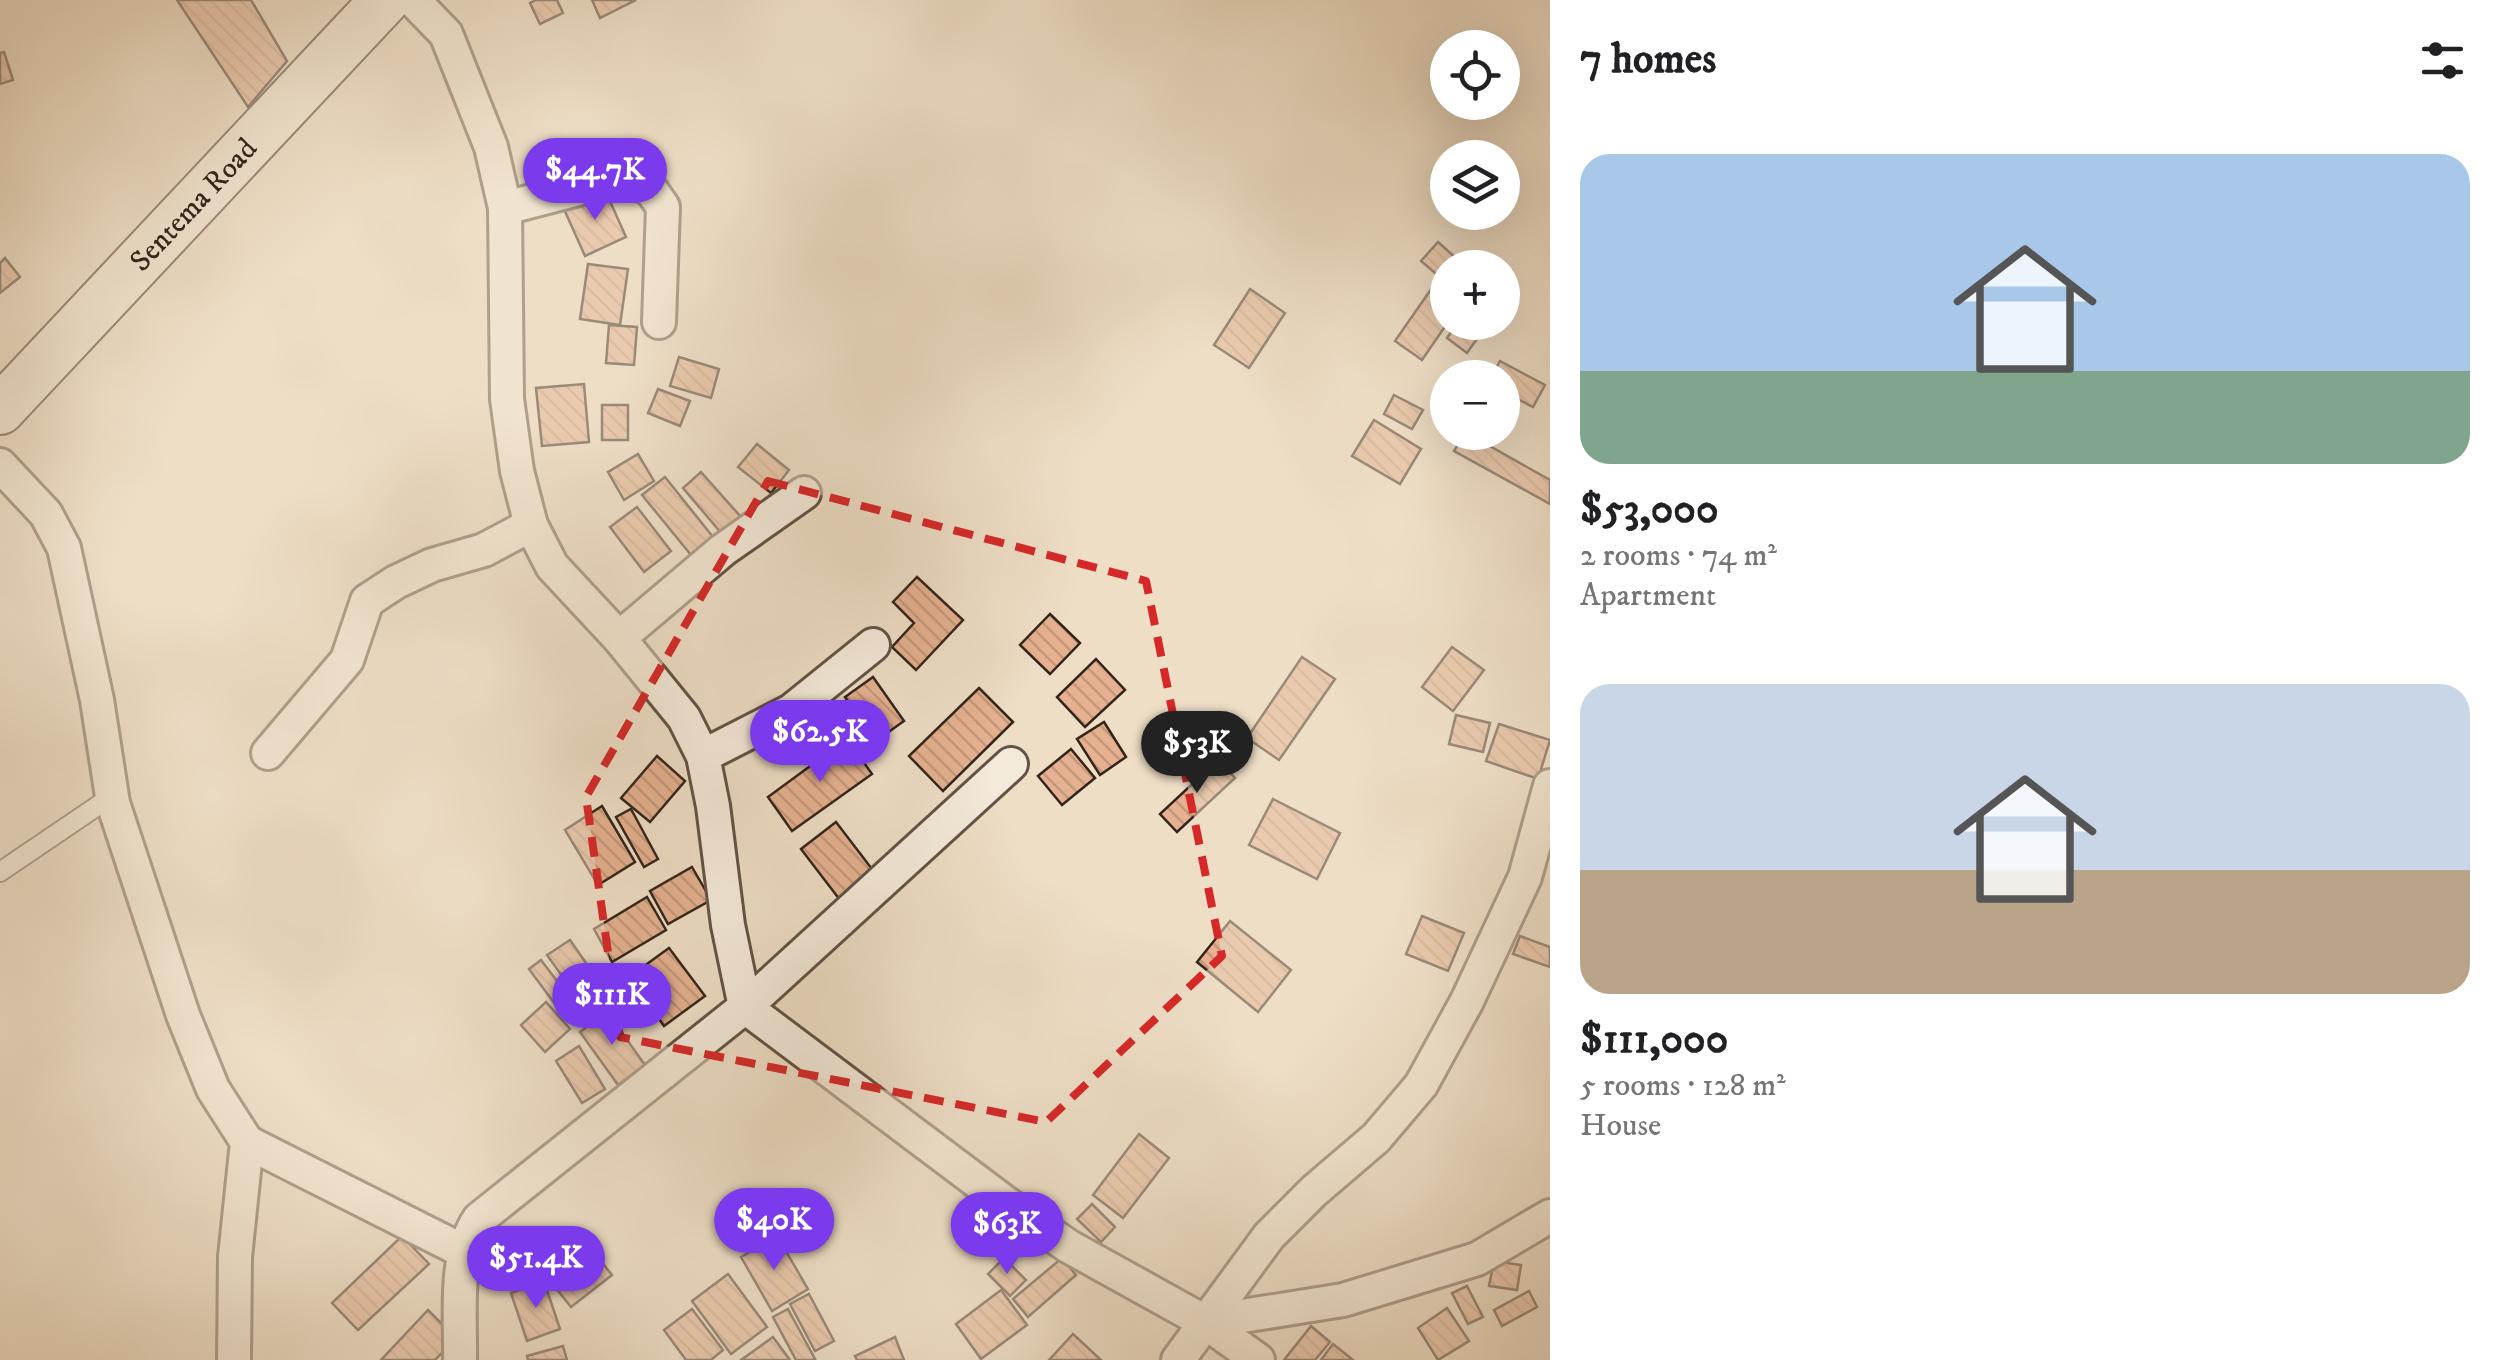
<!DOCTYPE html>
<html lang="en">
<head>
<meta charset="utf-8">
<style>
  body { margin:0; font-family:"IM FELL DW Pica",serif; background:#f6f6f6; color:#202124; height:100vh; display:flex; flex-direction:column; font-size:38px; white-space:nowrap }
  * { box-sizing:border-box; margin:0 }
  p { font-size:32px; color:#757577 }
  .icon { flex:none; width:55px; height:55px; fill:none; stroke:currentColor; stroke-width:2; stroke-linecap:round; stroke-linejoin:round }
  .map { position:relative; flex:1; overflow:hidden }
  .panel { display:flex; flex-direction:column; background:#fff; width:950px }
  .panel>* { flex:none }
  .controls { position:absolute; left:1430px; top:30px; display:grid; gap:20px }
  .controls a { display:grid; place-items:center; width:90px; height:90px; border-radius:50%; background:#fff; box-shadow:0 10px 40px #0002; font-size:50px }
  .price { position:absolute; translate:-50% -85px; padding:0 22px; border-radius:35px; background:#7c3aed; color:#fff; font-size:32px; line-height:65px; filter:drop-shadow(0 2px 5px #0008) }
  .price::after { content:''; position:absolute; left:50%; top:60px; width:30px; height:22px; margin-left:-15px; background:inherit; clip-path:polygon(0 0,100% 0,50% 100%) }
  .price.selected { background:#222; color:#fff }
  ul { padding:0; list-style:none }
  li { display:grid; align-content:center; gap:20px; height:530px; padding:0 30px }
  li span { display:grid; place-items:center; height:310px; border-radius:30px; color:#555 }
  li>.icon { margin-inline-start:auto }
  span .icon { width:180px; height:180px; fill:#fffc; stroke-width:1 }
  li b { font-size:42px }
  h2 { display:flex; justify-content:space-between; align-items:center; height:120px; padding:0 30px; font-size:42px }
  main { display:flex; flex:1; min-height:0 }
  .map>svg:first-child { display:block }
</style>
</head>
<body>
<main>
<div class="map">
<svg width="1550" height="1360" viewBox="0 0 1550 1360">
  <defs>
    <pattern id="building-back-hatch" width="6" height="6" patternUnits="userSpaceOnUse" patternTransform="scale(2.5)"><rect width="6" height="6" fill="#e5b190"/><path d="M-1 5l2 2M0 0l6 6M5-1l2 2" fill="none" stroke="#c5987c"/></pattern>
  </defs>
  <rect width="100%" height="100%" fill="#eedec6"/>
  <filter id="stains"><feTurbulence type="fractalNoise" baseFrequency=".002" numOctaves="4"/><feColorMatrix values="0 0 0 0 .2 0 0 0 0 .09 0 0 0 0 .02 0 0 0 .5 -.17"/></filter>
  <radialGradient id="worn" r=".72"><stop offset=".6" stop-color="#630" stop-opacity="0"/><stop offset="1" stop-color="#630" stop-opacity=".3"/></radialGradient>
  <g fill="url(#building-back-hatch)" stroke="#33251c" stroke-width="2.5">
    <path d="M177,0H251L287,61L248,107Z"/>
    <path d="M536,0H557L563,13L540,24L530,3Z"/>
    <path d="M592,0H636L600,18Z"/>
    <path d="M4,52L13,80L0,84V53Z"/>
    <path d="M605,190L626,237L585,256L564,209Z"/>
    <path d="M1438,242L1467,268H1448V284L1421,261Z"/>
    <path d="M5,258L20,277L0,293V263Z"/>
    <path d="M588,264L628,269L620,325L580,319Z"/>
    <path d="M1434,285L1448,294V322L1422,360L1395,341Z"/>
    <path d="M1250,289L1285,313L1249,368L1214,345Z"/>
    <path d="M1458,322H1489L1467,353L1447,338Z"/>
    <path d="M609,325L637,327L634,365L606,363Z"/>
    <path d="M679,357L719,369L711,398L670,386Z"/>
    <path d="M1500,361L1545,385L1533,407L1502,391V378H1491Z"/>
    <path d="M584,384L589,442L542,446L536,388Z"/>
    <path d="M658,389L690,401L680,426L648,413Z"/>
    <path d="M1394,395L1423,410L1412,429L1384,414Z"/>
    <rect x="602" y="405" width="26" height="35"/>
    <path d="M1374,420L1421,449L1400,484L1352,456Z"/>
    <path d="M1465,432L1550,480V504L1454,451Z"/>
    <path d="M757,444L789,470L771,493L738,467Z"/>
    <path d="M638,454L654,481L624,500L608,472Z"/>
    <path d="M701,472L741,517L722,534L683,488Z"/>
    <path d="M665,477L713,537L691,555L642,495Z"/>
    <path d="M637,507L671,551L644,572L610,527Z"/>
    <path d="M917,577L963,620L916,670L892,647L914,623L893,602Z"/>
    <path d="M1050,614L1080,643L1050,674L1020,645Z"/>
    <path d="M1452,647L1484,670L1453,711L1422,687Z"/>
    <path d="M1302,657L1335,679L1279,760L1247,738Z"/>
    <path d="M1096,659L1125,690L1085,727L1057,697Z"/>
    <path d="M873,677L904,721L876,741L845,697Z"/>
    <path d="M979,688L1013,722L943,791L909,756Z"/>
    <path d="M1456,715L1490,723L1483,752L1449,744Z"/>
    <path d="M1104,722L1126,757L1100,775L1077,739Z"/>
    <path d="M1499,724L1550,740L1538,779L1486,761Z"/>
    <path d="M847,739L872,774L792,831L768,797Z"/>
    <path d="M1071,749L1095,778L1062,805L1038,776Z"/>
    <path d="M657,756L685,781L650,822L621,798Z"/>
    <path d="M1218,760L1235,778L1177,832L1160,814Z"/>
    <path d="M1273,799L1340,833L1317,879L1249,845Z"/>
    <path d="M602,806L635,862L598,885L565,830Z"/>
    <path d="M631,809L658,859L644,867L616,817Z"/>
    <path d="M836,822L875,873L840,900L801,849Z"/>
    <path d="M692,867L711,900L668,924L650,891Z"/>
    <path d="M647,897L666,930L612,962L594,929Z"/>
    <path d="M1422,916L1464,933L1448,971L1406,954Z"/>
    <path d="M1230,921L1291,970L1258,1012L1197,962Z"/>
    <path d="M1520,936L1550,947V967L1513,954Z"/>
    <path d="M570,940L602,986L580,1001L547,955Z"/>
    <path d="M669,948L705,996L664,1026L629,977Z"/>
    <path d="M541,960L573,1002L560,1011L529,969Z"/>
    <path d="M546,1002L570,1029L545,1052L521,1025Z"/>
    <path d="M607,1012L645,1065L618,1085L580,1032Z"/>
    <path d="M579,1046L605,1089L582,1103L556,1061Z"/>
    <path d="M1139,1134L1169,1158L1123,1218L1093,1195Z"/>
    <path d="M1092,1204L1115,1227L1101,1242L1077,1219Z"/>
    <path d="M402,1236L429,1264L358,1330L332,1303Z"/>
    <path d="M777,1236L808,1289L772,1311L741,1257Z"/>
    <path d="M596,1255L612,1275L571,1307L555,1287Z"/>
    <path d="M1004,1258L1026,1280L1010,1296L988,1274Z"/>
    <path d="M1062,1258L1076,1275L1028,1317L1013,1299Z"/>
    <path d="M1494,1261L1521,1265L1517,1290L1489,1286Z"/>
    <path d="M728,1274L767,1327L731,1354L692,1301Z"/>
    <path d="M544,1281L560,1329L527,1341L511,1293Z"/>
    <path d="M1467,1286L1483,1317L1468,1324L1452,1293Z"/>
    <path d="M1001,1290L1027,1325L981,1359L956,1324Z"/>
    <path d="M1529,1291L1537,1307L1502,1326L1494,1310Z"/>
    <path d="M809,1294L834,1341L815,1351L790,1304Z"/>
    <path d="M1447,1308L1469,1341L1438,1360L1418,1328Z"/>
    <path d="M692,1309L723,1350L711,1360H686L664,1330Z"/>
    <path d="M788,1309L815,1359L812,1360H796L773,1317Z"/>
    <path d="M428,1310L456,1338L435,1360H381Z"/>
    <path d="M1311,1326L1330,1342L1315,1360H1284Z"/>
    <path d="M1073,1334L1101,1360H1049Z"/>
    <path d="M773,1337L790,1360H741Z"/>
    <path d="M895,1337L904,1360H857L855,1356Z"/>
    <path d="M1333,1344L1353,1360H1321Z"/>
    <path d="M563,1346L567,1360H528L527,1356Z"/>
  </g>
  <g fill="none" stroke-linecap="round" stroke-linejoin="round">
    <defs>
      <path id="service" d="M0,872L112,796"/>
      <g id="minor">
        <path d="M413,0L446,34L491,147L505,208L507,399L517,471L531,525L552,566L619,638L684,718L703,756L713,806L728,925L745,1007L1003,1201L1068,1246L1205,1322L1258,1360"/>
        <path d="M505,208L628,176L652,191L663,207L659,322"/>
        <path d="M0,465L46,514L64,548L97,700L113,803L183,1015L213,1089L247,1142L235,1257L234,1360"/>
        <path d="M619,638L723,550L804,493"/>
        <path d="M268,753L347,660L367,601L396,582L432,565L484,550L531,525"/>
        <path d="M703,756L791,711L873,645"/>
        <path d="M247,1142L463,1251"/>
        <path d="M1205,1322L1343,1300L1477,1259L1550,1216"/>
        <path d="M460,1360C461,1315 453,1258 479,1219L745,1007L1011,764"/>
        <path d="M1178,1360L1269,1236L1314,1191L1376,1138L1421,1085L1467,1001L1525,877L1550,786"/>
      </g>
      <g id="secondary">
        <path id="s1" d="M0,410L385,0"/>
      </g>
    </defs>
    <use href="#service" stroke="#625346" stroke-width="22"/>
    <use href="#minor" stroke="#625346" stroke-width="38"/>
    <use href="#secondary" stroke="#33251c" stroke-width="52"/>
    <use href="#service" stroke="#f4eada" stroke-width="18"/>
    <use href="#minor" stroke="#f4eada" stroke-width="32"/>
    <use href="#secondary" stroke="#f4eada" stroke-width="48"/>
  </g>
  <path d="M0 0H1550V1360H0ZM768,481L1146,581L1222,956L1046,1122L620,1037L586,797Z" fill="#eedec6" fill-opacity=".55" fill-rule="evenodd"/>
  <path fill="none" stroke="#d62828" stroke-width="8" stroke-dasharray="20 12" stroke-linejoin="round" d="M768,481L1146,581L1222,956L1046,1122L620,1037L586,797Z"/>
  <g text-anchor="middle" stroke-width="9" stroke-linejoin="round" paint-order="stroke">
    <g font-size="30" fill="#33251c" stroke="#f4eada">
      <text dy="10" stroke="none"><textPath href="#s1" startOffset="282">Sentema Road</textPath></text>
    </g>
  </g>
  <rect width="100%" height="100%" filter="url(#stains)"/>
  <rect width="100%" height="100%" fill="url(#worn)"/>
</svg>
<div class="controls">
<a><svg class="icon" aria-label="locate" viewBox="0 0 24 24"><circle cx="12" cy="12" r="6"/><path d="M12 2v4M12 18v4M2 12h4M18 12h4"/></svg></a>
<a><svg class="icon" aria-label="layers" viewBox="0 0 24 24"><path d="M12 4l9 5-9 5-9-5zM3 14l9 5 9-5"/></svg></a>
<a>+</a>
<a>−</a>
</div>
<b class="price" style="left:595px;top:223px">$44.7K</b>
<b class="price" style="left:820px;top:785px">$62.5K</b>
<b class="price selected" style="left:1197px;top:796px">$53K</b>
<b class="price" style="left:612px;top:1048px">$111K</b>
<b class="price" style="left:774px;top:1273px">$40K</b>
<b class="price" style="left:1007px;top:1277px">$63K</b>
<b class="price" style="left:536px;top:1311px">$51.4K</b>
</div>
<section class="panel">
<h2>7 homes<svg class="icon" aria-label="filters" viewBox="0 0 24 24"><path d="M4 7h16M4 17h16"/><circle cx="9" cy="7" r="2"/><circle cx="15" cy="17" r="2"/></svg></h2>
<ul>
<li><span style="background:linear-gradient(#a9c7e8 70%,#7fa58c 0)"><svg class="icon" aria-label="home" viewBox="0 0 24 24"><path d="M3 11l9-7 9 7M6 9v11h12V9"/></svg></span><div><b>$53,000</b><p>2 rooms · 74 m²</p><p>Apartment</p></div></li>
<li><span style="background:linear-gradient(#c9d6e8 60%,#b9a48a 0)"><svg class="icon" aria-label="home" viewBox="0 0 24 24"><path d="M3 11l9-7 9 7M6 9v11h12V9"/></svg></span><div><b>$111,000</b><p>5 rooms · 128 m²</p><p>House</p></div></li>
</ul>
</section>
</main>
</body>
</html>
